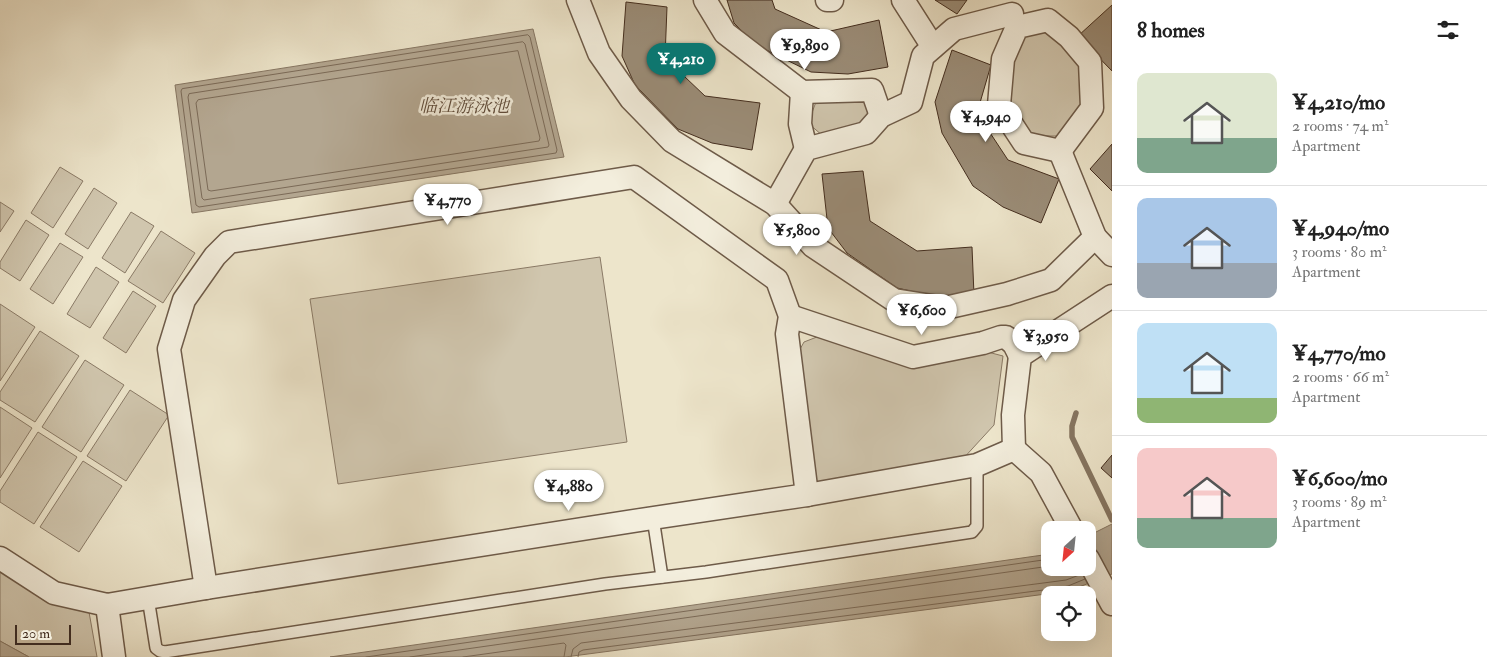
<!DOCTYPE html>
<html lang="en">
<head>
<meta charset="utf-8">
<style>
  body { margin:0; font-family:"IM FELL Double Pica","Noto Serif SC",serif; background:#f6f6f6; color:#222; height:100vh; display:flex; flex-direction:column; font-size:19px; white-space:nowrap }
  * { box-sizing:border-box; margin:0 }
  p { font-size:16px; color:#767676 }
  .icon { flex:none; width:28px; height:28px; fill:none; stroke:currentColor; stroke-width:2; stroke-linecap:round; stroke-linejoin:round }
  .map { position:relative; flex:1; overflow:hidden }
  .panel { display:flex; flex-direction:column; background:#fff; width:375px }
  .panel>* { flex:none }
  .needle { width:32px; rotate:207deg }
  .controls { position:absolute; left:1041px; top:521px; display:grid; gap:10px }
  .controls a { display:grid; place-items:center; width:55px; height:55px; border-radius:10px; background:#fff; box-shadow:0 5px 20px #0002; font-size:25px }
  .scale { position:absolute; left:15px; bottom:12px; width:56px; box-sizing:border-box; padding-left:5px; border:2px solid #432d1e; border-top:0; font-size:14px; line-height:18px; white-space:nowrap; color:#432d1e; -webkit-text-stroke:4px #f3eedd; paint-order:stroke }
  .price { position:absolute; translate:-50% -42px; padding:0 11px; border-radius:18px; background:#fff; color:#222; font-size:16px; line-height:32px; filter:drop-shadow(0 1px 2px #0008) }
  .price::after { content:''; position:absolute; left:50%; top:30px; width:15px; height:11px; margin-left:-8px; background:inherit; clip-path:polygon(0 0,100% 0,50% 100%) }
  .price.on { background:#0f766e; color:#fff }
  ul { padding:0; list-style:none }
  li { display:flex; align-items:center; gap:15px; height:125px; padding:0 25px }
  li+li { border-top:1px solid #e0e0e0 }
  li span { display:grid; place-items:center; flex:none; width:140px; height:100px; border-radius:10px; color:#555 }
  li>.icon { margin-inline-start:auto }
  span .icon { width:60px; height:60px; fill:#fffc; stroke-width:1 }
  li b { font-size:21px }
  h2 { display:flex; justify-content:space-between; align-items:center; height:60px; padding:0 25px; font-size:21px }
  main { display:flex; flex:1; min-height:0 }
  .map>svg:first-child { display:block }
</style>
</head>
<body>
<main>
<div class="map">
<svg width="1112" height="657" viewBox="0 0 1112 657">
  <rect width="100%" height="100%" fill="#ede5cb"/>
  <filter id="stains"><feTurbulence type="fractalNoise" baseFrequency=".004" numOctaves="4"/><feColorMatrix values="0 0 0 0 .2 0 0 0 0 .09 0 0 0 0 .02 0 0 0 .5 -.17"/></filter>
  <radialGradient id="worn" r=".72"><stop offset=".6" stop-color="#630" stop-opacity="0"/><stop offset="1" stop-color="#630" stop-opacity=".3"/></radialGradient>
  <g fill="#d0c6ae" stroke="#8a7a66">
    <path d="M1045,27L1083,63L1084,106L1059,136H1030L1005,93L1022,34Z"/>
    <path d="M869,92L875,114L865,127L823,136L808,123L816,102Z"/>
    <path d="M60,167L83,181L53,228L31,213Z"/>
    <path d="M94,188L117,203L88,249L65,234Z"/>
    <path d="M0,202L14,211L0,232Z"/>
    <path d="M131,212L154,226L125,273L102,258Z"/>
    <path d="M26,220L49,235L20,281L0,268V262Z"/>
    <path d="M161,231L195,253L163,303L128,281Z"/>
    <path d="M60,243L83,257L53,304L30,289Z"/>
    <path d="M600,257L627,442L338,484L310,299Z"/>
    <path d="M96,267L119,282L90,328L67,314Z"/>
    <path d="M133,291L156,306L126,353L103,338Z"/>
    <path d="M0,304L35,327L0,381Z"/>
    <path d="M40,331L79,356L35,422L0,400V392Z"/>
    <path d="M822,335L909,364L980,350L1003,356L994,425L961,461L817,483L799,351L804,342Z"/>
    <path d="M85,360L124,385L81,452L42,427Z"/>
    <path d="M130,390L169,415L126,481L87,456Z"/>
    <path d="M0,407L32,428L0,478Z"/>
    <path d="M38,432L77,457L34,524L0,502V491Z"/>
    <path d="M83,461L122,486L79,552L40,527Z"/>
    <path d="M0,570L89,612L97,657H29L0,641Z"/>
  </g>
  <g fill="#b3a690" stroke="#867662">
    <path d="M533,29L564,157L192,213L175,85Z"/>
    <path d="M1112,524V574L1069,591L565,657H330L1050,554V568H1088V536Z"/>
    <path d="M0,641L29,657H0Z"/>
  </g>
  <g fill="none" stroke-linecap="round" stroke-linejoin="round">
    <g stroke="#7b6a57" stroke-width="1">
      <path d="M528,35L530,37L557,150L556,153L199,207L196,205L181,91L182,89Z"/>
      <path d="M523,42L525,44L549,145L548,147L204,200L202,198L188,97L189,94Z"/>
      <path d="M518,51L540,138L539,141L211,191L208,190L196,103L198,100Z"/>
      <path d="M366,657L1050,559"/>
      <path d="M410,657L1050,566"/>
      <path d="M463,657L564,643L566,645L564,657"/>
      <path d="M571,657L573,649L581,643L1051,582L1066,580L1082,574"/>
      <path d="M578,657L579,652L583,650L1051,589L1068,586L1085,579"/>
    </g>
    <path stroke="#867662" stroke-width="5.5" d="M1076,413L1072,426V437L1112,520"/>
  </g>
  <g fill="#9b8d78" stroke="#432d1e">
    <path d="M727,0H772L775,9L826,32L879,20L888,67L848,74L811,72L756,45L734,23Z"/>
    <path d="M935,0H967L957,14Z"/>
    <path d="M626,2L667,7L665,58L705,96L760,103L752,150L712,143L678,129L635,85L622,56Z"/>
    <path d="M1112,5V71L1078,36Z"/>
    <path d="M952,50L991,65L977,113L1008,160L1059,179L1041,223L1003,207L973,186L942,133L935,102Z"/>
    <path d="M1112,144V191L1090,169Z"/>
    <path d="M863,171L870,221L917,251L972,247L974,295L933,296L897,288L847,253L828,228L822,174Z"/>
    <path d="M1112,455V478L1101,468Z"/>
  </g>
  <g fill="none" stroke-linecap="round" stroke-linejoin="round">
    <defs>
      <g id="service">
        <path d="M653,518L662,577"/>
        <path d="M148,598L156,648L160,651L165,652L605,584L706,572L972,532L977,526V465"/>
      </g>
      <g id="minor">
        <path d="M578,0L599,53L631,99L672,141L775,204L813,246L894,300L945,308L1007,294L1051,280L1095,237"/>
        <path d="M705,0L725,33L802,92L872,90L881,116"/>
        <path d="M827,0H832"/>
        <path d="M903,0L933,47"/>
        <path d="M1048,20L1069,37L1090,62L1092,108L1060,151L1024,143L999,105L1003,59L1017,27Z"/>
        <path d="M802,92L800,124L806,149"/>
        <path d="M1060,151L1095,237L1112,255"/>
        <path d="M775,204L806,149L866,133L881,116L911,102L923,56L954,29L1012,14"/>
        <path d="M790,316L913,357L983,343L1001,337H1006L1014,344L1020,356"/>
        <path d="M1014,449L1013,415L1020,356L1112,296"/>
        <path d="M0,558L54,593L107,605L206,588L653,518L807,495L977,465L1014,449L1041,473L1072,530"/>
        <path d="M1088,559L1112,604"/>
        <path d="M206,588L169,349L184,300L215,256L229,242L634,177L777,280L790,316L787,334L807,495"/>
        <path d="M107,605L114,657"/>
      </g>
    </defs>
    <use href="#service" stroke="#6e5b49" stroke-width="14"/>
    <use href="#minor" stroke="#6e5b49" stroke-width="25"/>
    <use href="#service" stroke="#f3eedd" stroke-width="11"/>
    <use href="#minor" stroke="#f3eedd" stroke-width="22"/>
  </g>
  <g text-anchor="middle" stroke-width="5" stroke-linejoin="round" paint-order="stroke">
    <g font-size="18" font-style="italic" fill="#5f4b3a" stroke="#f3eedd">
      <text x="464" y="112">临江游泳池</text>
    </g>
  </g>
  <rect width="100%" height="100%" filter="url(#stains)"/>
  <rect width="100%" height="100%" fill="url(#worn)"/>
</svg>
<div class="controls">
<a><svg class="needle" viewBox="-14 -14 28 28"><path d="M0-13l5 13h-10z" fill="#e53935"/><path d="M0 13l5-13h-10z" fill="#767676"/></svg></a>
<a><svg class="icon" aria-label="locate" viewBox="0 0 24 24"><circle cx="12" cy="12" r="6"/><path d="M12 2v4M12 18v4M2 12h4M18 12h4"/></svg></a>
</div>
<div class="scale">20 m</div>
<b class="price" style="left:805px;top:71px">¥9,890</b>
<b class="price on" style="left:681px;top:85px">¥4,210</b>
<b class="price" style="left:986px;top:143px">¥4,940</b>
<b class="price" style="left:448px;top:226px">¥4,770</b>
<b class="price" style="left:797px;top:256px">¥5,800</b>
<b class="price" style="left:922px;top:336px">¥6,600</b>
<b class="price" style="left:1046px;top:362px">¥3,950</b>
<b class="price" style="left:569px;top:512px">¥4,880</b>
</div>
<section class="panel">
<h2>8 homes<svg class="icon" aria-label="filters" viewBox="0 0 24 24"><path d="M4 7h16M4 17h16"/><circle cx="9" cy="7" r="2"/><circle cx="15" cy="17" r="2"/></svg></h2>
<ul>
<li><span style="background:linear-gradient(#dfe7d0 65%,#7fa58c 0)"><svg class="icon" aria-label="home" viewBox="0 0 24 24"><path d="M3 11l9-7 9 7M6 9v11h12V9"/></svg></span><div><b>¥4,210/mo</b><p>2 rooms · 74 m²</p><p>Apartment</p></div></li>
<li><span style="background:linear-gradient(#a9c7e8 65%,#9aa5b1 0)"><svg class="icon" aria-label="home" viewBox="0 0 24 24"><path d="M3 11l9-7 9 7M6 9v11h12V9"/></svg></span><div><b>¥4,940/mo</b><p>3 rooms · 80 m²</p><p>Apartment</p></div></li>
<li><span style="background:linear-gradient(#bfe0f5 75%,#8fb573 0)"><svg class="icon" aria-label="home" viewBox="0 0 24 24"><path d="M3 11l9-7 9 7M6 9v11h12V9"/></svg></span><div><b>¥4,770/mo</b><p>2 rooms · 66 m²</p><p>Apartment</p></div></li>
<li><span style="background:linear-gradient(#f6c9c9 70%,#7fa58c 0)"><svg class="icon" aria-label="home" viewBox="0 0 24 24"><path d="M3 11l9-7 9 7M6 9v11h12V9"/></svg></span><div><b>¥6,600/mo</b><p>3 rooms · 89 m²</p><p>Apartment</p></div></li>
</ul>
</section>
</main>
</body>
</html>
